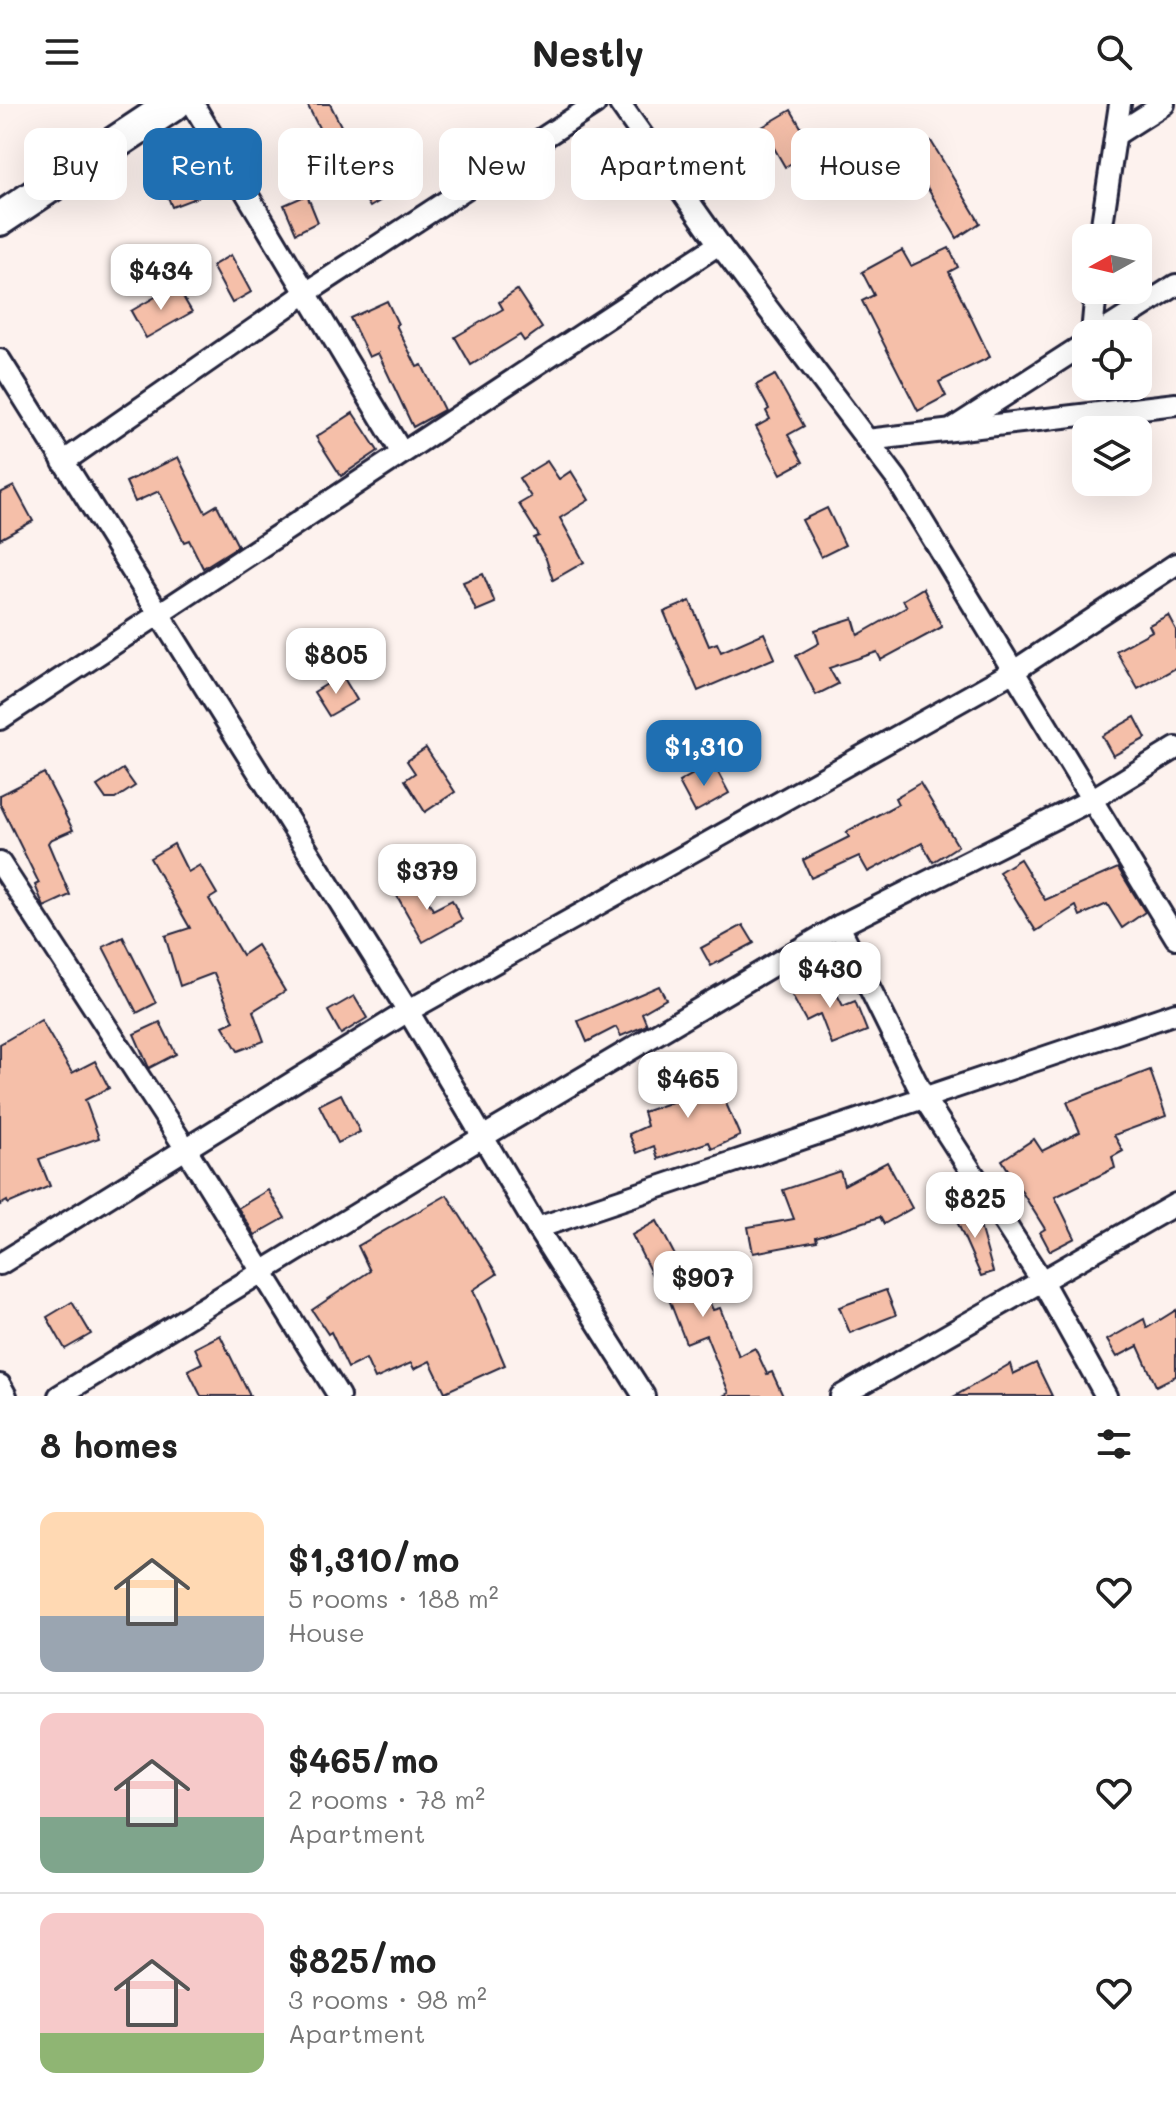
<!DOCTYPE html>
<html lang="en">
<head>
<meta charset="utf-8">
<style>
  body { margin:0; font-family:Mali,sans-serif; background:#f2f2f2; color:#222; height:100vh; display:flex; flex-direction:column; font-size:30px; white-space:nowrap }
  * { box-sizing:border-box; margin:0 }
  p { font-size:26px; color:#767676 }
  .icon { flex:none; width:44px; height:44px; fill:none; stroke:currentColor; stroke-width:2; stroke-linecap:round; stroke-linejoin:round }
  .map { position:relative; height:1292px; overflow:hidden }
  .panel { display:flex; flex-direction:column; background:#fff; flex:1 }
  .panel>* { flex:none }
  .hud { position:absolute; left:24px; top:24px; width:1128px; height:72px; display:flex; gap:16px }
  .needle { width:52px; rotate:262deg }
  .buttons { position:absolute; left:1072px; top:120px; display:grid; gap:16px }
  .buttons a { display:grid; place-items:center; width:80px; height:80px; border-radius:16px; background:#fff; box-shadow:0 8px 32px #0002; font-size:40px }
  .price { position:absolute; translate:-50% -68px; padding:0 18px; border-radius:16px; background:#fff; color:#222; font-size:26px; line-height:52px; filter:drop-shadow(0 2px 4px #0008) }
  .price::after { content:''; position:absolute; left:50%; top:48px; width:24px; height:18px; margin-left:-12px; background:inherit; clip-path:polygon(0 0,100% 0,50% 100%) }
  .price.current { background:#1f6fb2; color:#fff }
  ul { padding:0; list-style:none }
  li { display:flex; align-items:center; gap:24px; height:200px; padding:0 40px }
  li+li { border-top:2px solid #e0e0e0 }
  li span { display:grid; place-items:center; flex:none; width:224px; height:160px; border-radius:16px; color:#555 }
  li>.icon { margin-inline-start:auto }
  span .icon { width:96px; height:96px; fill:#fffc; stroke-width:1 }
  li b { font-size:34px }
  h2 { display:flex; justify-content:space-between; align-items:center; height:96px; padding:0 40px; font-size:34px }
  .pill { padding:0 28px; border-radius:16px; background:#fff; box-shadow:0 8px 32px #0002; font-size:28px; line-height:72px }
  .pill.current { background:#1f6fb2; color:#fff }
  header { display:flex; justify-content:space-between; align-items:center; height:104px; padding:0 40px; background:#fff; font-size:36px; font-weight:700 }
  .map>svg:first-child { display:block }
</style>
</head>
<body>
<header><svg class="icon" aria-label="menu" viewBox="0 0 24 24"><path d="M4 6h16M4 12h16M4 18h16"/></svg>Nestly<svg class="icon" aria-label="search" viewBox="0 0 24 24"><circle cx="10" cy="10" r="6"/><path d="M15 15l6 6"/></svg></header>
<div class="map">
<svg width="1176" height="1292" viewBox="0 0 1176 1292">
  <rect width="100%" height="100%" fill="#fdf2ee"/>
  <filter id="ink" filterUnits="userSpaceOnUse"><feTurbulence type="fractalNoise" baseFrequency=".0125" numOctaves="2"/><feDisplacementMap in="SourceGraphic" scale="16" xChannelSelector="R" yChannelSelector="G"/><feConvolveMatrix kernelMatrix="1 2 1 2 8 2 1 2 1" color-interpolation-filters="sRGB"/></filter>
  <g filter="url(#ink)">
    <g fill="#f5bfa9" stroke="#22223b" stroke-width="2">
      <path d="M307,0H330L356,52L362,48L388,92L370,103L354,77L347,80Z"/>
      <path d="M791,6L814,46L785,63L762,23Z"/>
      <path d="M931,37L980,119L957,134L908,51Z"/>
      <path d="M197,69L206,90L172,103L164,83Z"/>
      <path d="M307,91L318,118L296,129L284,101Z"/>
      <path d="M949,144L958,163L949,168L990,253L939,278L946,292L918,307L862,197L874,191L862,168L902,146L911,162Z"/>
      <path d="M231,151L251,188L232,199L212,162Z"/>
      <path d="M176,181L192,208L146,234L131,207Z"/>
      <path d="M517,186L542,224L524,237L520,231L471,261L455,233L503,205L499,198Z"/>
      <path d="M387,197L398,220L396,221L417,263L422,261L444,306L413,323L378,249L369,253L350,214Z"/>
      <path d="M775,271L804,322L788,331L803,358L781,370L756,323L770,315L766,307L769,305L756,281Z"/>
      <path d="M353,309L378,347L341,372L316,333Z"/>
      <path d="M178,353L205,408L217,401L238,442L203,464L189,436L184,438L159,387L135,398L126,378Z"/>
      <path d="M547,357L559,375L571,367L589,396L560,414L584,458L553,476L546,455L534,434L539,432L519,400L531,393L519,374Z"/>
      <path d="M14,382L33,417L0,435V389Z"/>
      <path d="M827,404L845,441L821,453L802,416Z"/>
      <path d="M483,470L495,499L476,507L463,478Z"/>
      <path d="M923,484L942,523L881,556L877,548L829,564L838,580L816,591L796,552L819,539L815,526L853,514L858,531L907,503L903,496Z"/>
      <path d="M690,497L709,542L717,539L721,548L764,529L775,554L698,587L664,508Z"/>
      <path d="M1168,511L1176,526V564L1138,585L1116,547L1152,527L1149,521Z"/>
      <path d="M342,571L357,596L329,612L314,588Z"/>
      <path d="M1135,613L1146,634L1113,652L1102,632Z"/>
      <path d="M426,644L455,688L425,708L405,676L415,669L407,657Z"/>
      <path d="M713,659L729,689L695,708L679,678Z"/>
      <path d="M123,665L135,682L115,695H106L97,682Z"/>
      <path d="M44,669L73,726L50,736L48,739L70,791L44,803L35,781L39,779L0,700V691Z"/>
      <path d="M920,679L958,742L933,758L922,739L868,768L859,752L811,774L803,756L849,733L846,728L898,700L895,694Z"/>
      <path d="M174,740L188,768L200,761L217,790L209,795L242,851L257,841L285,887L253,907L264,937L238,947L223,922L234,917L214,869L180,882L165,832L190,824L150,754Z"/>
      <path d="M1020,755L1045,796L1118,764L1145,808L1122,824L1107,800L1080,812L1076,802L1036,827L999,768Z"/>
      <path d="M418,777L433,806L452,796L462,816L423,838L396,790Z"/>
      <path d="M743,821L754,839L711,862L701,844Z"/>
      <path d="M123,833L156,899L137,909L103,843Z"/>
      <path d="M827,871L843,902L855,897L867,927L832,941L820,910L806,917L791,890Z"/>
      <path d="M659,882L666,895L642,909L647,921L621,932L616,923L587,938L578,917Z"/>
      <path d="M354,892L367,914L341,930L328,907Z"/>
      <path d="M41,916L72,969L95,957L109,984L85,996L99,1034L39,1055L50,1082L8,1100L7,1097L0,1101V940Z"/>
      <path d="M160,918L176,950L149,964L134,930Z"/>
      <path d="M711,964L740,1032L712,1045L709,1038L658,1055L654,1042L637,1049L629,1030L647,1022L643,1008L687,993L681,977Z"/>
      <path d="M1150,966L1166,1012L1114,1031L1123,1047L1112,1053L1115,1064L1055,1093L1075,1134L1050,1147L1040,1128L1045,1125L1002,1056L1034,1035L1042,1047L1080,1028L1067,998Z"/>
      <path d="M341,990L360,1028L338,1039L319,1001Z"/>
      <path d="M887,1058L912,1104L884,1120L880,1113L816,1133L817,1137L753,1149L748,1123L794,1115L783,1086L840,1067L844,1081Z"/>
      <path d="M268,1086L285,1114L255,1131L238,1104Z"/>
      <path d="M447,1091L497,1170L473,1186L505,1261L445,1288L430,1257L414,1265L411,1259L375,1275L366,1255L348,1264L331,1228L328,1230L312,1206L370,1167L358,1142Z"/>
      <path d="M975,1104L993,1168L981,1172L955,1113Z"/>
      <path d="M657,1117L695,1190L704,1186L713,1206L720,1204L739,1252L755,1244L767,1270L772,1268L783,1292H723L729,1289L706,1231L686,1239L665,1185L660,1187L632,1131Z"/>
      <path d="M886,1186L896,1211L850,1229L839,1203Z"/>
      <path d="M72,1198L91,1230L65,1245L47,1213Z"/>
      <path d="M1176,1206V1272L1156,1282L1138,1242L1117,1253L1107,1236L1144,1215L1147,1224Z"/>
      <path d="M220,1231L250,1292H201L188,1266L202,1259L195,1244Z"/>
      <path d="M1036,1259L1052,1292H955L1010,1260L1013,1270Z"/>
    </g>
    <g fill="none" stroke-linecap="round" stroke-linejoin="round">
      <defs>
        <g id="minor">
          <path d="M193,0L402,349"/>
          <path d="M620,0L719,140L896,374L1176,834"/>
          <path d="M1117,30L1164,0"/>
          <path d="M1100,134L1120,0"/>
          <path d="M1092,230L1096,186"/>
          <path d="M1099,230L1176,181"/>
          <path d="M0,256L408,907L537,1124L644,1292"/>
          <path d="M954,324L1086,239"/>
          <path d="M867,336L1176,300"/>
          <path d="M63,358L306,189L595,0"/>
          <path d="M0,615L719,140"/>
          <path d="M0,759L186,1045L339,1292"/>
          <path d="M839,822L924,994L1042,1177L1106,1292"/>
          <path d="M537,1124L1176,909"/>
          <path d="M0,1160L408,907L1014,567L1176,460"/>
          <path d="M0,1281L6,1292"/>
          <path d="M59,1292L481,1034L839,822L1091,696L1176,644"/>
          <path d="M841,1292L1176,1100"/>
        </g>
        <path id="primary" d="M0,115L174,0"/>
      </defs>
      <use href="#minor" stroke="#22223b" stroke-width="26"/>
      <use href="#primary" stroke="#22223b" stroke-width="38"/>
      <use href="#minor" stroke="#fff" stroke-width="20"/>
      <use href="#primary" stroke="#fff" stroke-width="32"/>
    </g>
  </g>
</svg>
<div class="buttons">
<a><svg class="needle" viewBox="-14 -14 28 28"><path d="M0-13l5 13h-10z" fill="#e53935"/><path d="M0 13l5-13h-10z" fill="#767676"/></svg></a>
<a><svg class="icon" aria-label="locate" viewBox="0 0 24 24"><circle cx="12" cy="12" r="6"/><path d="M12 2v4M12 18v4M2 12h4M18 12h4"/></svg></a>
<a><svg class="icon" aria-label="layers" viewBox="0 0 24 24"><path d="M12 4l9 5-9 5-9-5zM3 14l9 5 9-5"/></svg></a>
</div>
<b class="price" style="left:161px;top:208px">$434</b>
<b class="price" style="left:336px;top:592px">$805</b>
<b class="price current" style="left:704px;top:684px">$1,310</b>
<b class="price" style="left:427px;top:808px">$379</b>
<b class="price" style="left:830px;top:906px">$430</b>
<b class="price" style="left:688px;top:1016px">$465</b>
<b class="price" style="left:975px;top:1136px">$825</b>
<b class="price" style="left:703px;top:1215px">$907</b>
<div class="hud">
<a class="pill">Buy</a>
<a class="pill current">Rent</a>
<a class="pill">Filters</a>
<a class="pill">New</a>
<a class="pill">Apartment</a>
<a class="pill">House</a>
</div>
</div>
<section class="panel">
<h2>8 homes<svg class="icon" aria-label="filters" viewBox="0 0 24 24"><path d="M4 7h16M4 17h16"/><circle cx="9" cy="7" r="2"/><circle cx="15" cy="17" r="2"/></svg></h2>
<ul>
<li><span style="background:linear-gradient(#ffd9b3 65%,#9aa5b1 0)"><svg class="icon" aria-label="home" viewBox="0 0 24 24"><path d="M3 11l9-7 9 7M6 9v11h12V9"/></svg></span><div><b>$1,310/mo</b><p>5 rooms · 188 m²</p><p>House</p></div><svg class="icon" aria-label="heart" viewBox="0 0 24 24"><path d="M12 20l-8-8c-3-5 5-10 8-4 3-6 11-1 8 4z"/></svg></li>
<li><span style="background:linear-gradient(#f6c9c9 65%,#7fa58c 0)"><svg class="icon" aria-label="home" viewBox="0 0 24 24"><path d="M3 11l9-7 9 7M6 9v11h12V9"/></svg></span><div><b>$465/mo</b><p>2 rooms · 78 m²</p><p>Apartment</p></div><svg class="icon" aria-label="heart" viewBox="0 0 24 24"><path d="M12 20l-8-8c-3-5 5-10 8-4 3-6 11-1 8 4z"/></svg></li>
<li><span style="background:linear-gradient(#f6c9c9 75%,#8fb573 0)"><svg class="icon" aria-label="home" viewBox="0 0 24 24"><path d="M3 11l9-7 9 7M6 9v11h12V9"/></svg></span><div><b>$825/mo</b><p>3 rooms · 98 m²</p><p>Apartment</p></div><svg class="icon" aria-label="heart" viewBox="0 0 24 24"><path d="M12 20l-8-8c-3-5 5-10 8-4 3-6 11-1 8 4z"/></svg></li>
</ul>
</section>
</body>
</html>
